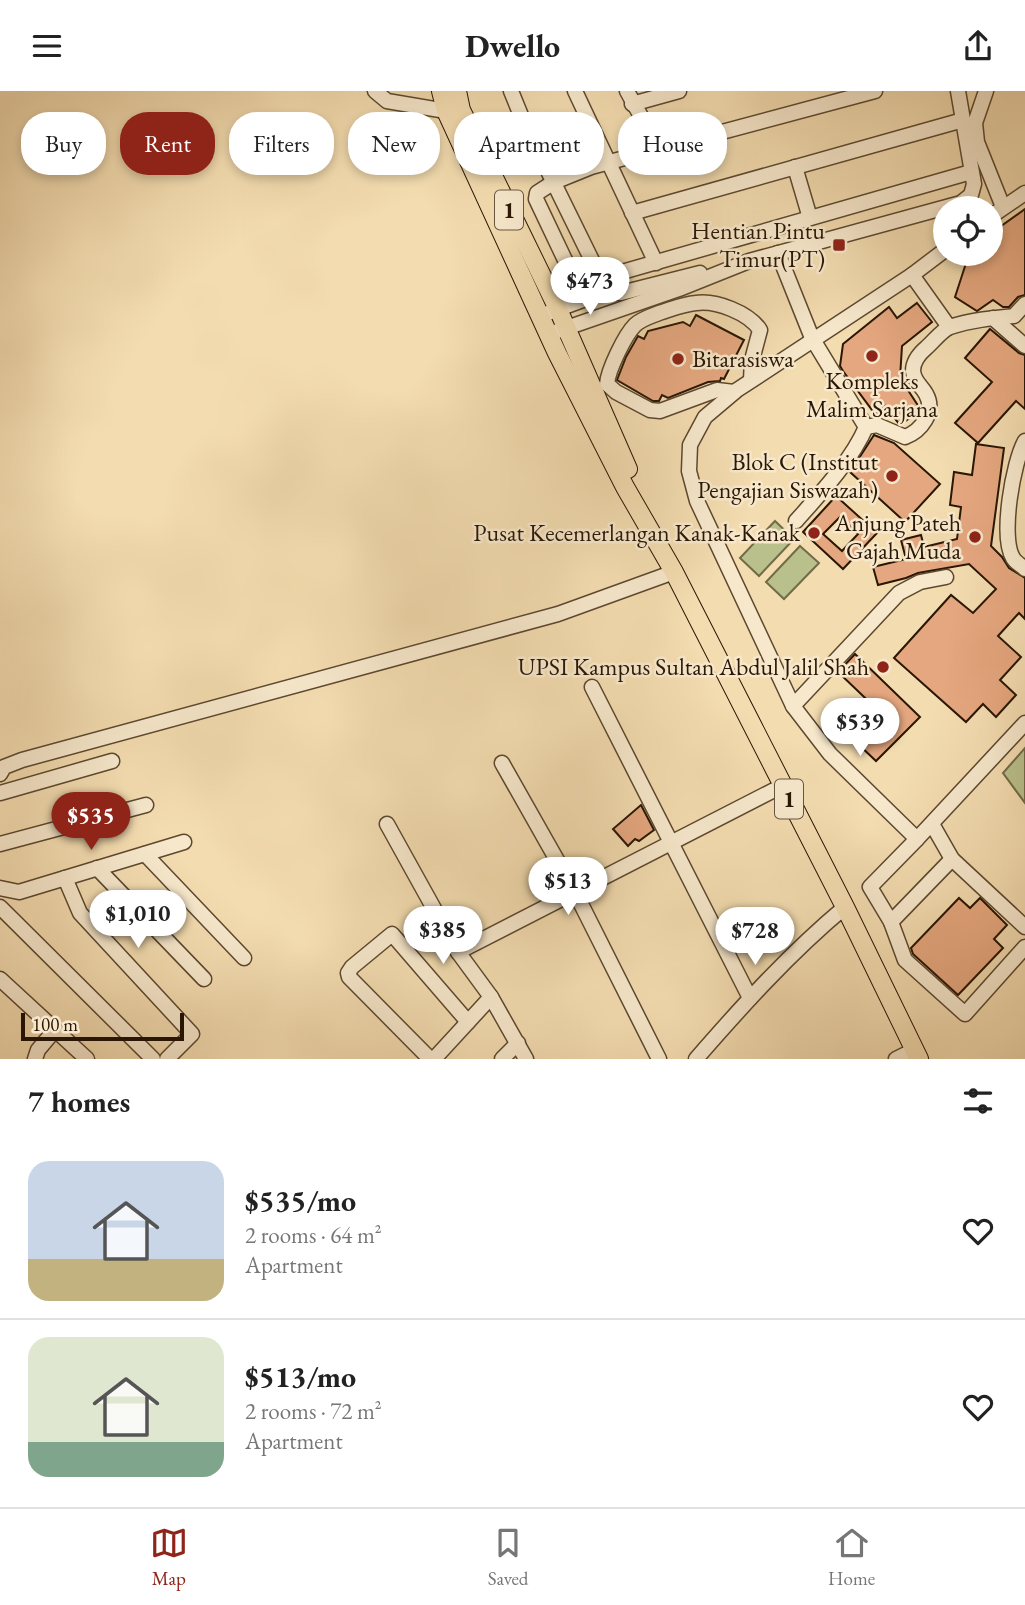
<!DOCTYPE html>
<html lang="en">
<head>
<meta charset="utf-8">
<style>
  body { margin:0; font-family:"EB Garamond",serif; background:#f2f2f2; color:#222; height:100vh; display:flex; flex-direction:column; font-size:26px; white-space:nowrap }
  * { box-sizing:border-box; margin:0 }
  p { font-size:23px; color:#767676 }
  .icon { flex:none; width:38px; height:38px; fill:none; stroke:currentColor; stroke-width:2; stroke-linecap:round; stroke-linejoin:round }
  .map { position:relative; height:968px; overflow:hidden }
  .details { display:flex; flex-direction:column; background:#fff; flex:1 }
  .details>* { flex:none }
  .banner { position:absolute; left:21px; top:21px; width:984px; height:63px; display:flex; gap:14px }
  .tools { position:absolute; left:933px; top:105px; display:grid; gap:14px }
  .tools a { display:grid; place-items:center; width:70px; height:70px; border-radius:50%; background:#fff; box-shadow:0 4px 10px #0003; font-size:35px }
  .scale { position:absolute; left:21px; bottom:18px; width:163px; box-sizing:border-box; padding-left:7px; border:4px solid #291604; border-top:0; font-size:19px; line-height:24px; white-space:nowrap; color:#291604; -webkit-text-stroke:5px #f7e8cc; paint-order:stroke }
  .price { position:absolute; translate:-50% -60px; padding:0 16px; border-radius:24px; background:#fff; color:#222; font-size:23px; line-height:46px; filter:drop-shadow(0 2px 4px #0008) }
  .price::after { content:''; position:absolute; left:50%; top:42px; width:21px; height:16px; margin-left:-10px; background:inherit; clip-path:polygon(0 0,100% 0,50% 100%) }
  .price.current { background:#8f2418; color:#fff }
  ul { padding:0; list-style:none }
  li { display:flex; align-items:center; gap:21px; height:175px; padding:0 28px }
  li+li { border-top:2px solid #e0e0e0 }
  li span { display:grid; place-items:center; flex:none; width:196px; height:140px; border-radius:21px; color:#555 }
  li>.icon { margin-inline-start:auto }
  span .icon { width:84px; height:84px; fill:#fffc; stroke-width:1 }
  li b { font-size:30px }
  h2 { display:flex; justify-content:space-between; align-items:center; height:84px; padding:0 28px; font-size:30px }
  .tag { padding:0 24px; border-radius:28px; background:#fff; box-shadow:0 4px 10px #0003; font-size:24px; line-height:63px }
  .tag.current { background:#8f2418; color:#fff }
  header { display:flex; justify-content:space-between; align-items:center; height:91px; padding:0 28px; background:#fff; font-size:32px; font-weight:700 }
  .menu { display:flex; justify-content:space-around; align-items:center; height:98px; border-top:2px solid #e0e0e0; background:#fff; font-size:19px; color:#767676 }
  .menu a { display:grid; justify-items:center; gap:4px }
  .menu .current { color:#8f2418 }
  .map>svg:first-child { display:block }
</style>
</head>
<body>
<header><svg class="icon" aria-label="menu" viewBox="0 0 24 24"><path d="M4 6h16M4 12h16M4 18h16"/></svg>Dwello<svg class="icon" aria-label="share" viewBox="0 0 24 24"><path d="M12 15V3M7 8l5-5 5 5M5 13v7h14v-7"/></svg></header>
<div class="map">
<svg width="1025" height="968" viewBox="0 0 1025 968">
  <rect width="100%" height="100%" fill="#f3dcb0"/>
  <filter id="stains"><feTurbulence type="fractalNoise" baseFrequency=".00286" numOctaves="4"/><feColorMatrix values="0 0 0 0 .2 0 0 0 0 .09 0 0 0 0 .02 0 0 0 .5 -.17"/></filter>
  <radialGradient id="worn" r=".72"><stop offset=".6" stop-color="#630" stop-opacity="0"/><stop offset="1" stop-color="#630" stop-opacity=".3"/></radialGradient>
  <g fill="#b9c08c" stroke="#716b48" stroke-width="2">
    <path d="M775,430L794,448L759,485L740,467Z"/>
    <path d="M800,455L819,472L784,508L766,491Z"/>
    <path d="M1025,657V712L1003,682Z"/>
  </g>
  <g fill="#e5a77f" stroke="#291604" stroke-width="2" fill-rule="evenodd">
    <path d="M1025,118V204L1018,206L1009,216H1003L993,209L977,220L955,206L969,163H990V143Z"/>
    <path d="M917,212L932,231L902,255L900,287L919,316V320L900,334L885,315L875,323L843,280L840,275L843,253L889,216L897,227Z"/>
    <path d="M696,224L744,249L724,288L721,287L720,290L708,291L668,307L662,304L659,310H653L617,289L626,266L638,245L644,248L648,240L683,231L690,235Z"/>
    <path d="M990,238L1019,262L1025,264V318L1016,310L978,352L955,332L992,291L965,267Z"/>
    <path d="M874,344L894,352L940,393L905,431L850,381Z"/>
    <path d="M976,353L1004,357L991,455L1002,466L1009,477L1025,487V528L1019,522L998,545L1021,566L1000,589L1016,604L996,626L983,613L966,631L894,567L951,504L973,522L996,498L969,473L918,482L906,487L878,494L873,476L906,468L901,449L921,444L924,456L957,448L961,416L950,414L954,381L972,384Z"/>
    <path d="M836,405L877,442L843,478L803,441ZM840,426L858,443L842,460L823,443Z"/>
    <path d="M855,563L920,626L876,670L858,653L885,626L838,581Z"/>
    <path d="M641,714L654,739L639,750L635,748L628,755L613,738Z"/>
    <path d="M959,807L970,817L980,807L1007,834L994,848L1003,857L958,904L913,863L911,857Z"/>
  </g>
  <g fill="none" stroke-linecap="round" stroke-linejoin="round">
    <defs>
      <g id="minor">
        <path d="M375,0L387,10L446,20"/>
        <path d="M511,0L522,27L605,196L613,202H621L700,182"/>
        <path d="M575,0L656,172"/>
        <path d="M627,0L659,58"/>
        <path d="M875,0L591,76L554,91L537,102L536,108L574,188L587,191L971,81"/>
        <path d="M986,0L975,32L977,51L1003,116"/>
        <path d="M632,13L679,0"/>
        <path d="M795,76L810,127"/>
        <path d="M632,122L963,29"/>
        <path d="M990,126L1025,102"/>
        <path d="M945,159L912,184L737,299L705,326L690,354L689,380L697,410L793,615L830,663L917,748L1025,632"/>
        <path d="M778,162L812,247L866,336C852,369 820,403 796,430"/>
        <path d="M912,184L949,236"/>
        <path d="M540,225L591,206L598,200L601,188"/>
        <path d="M993,227L1025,255"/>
        <path d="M549,243L679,198L749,170L961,112L971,104L974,93L958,0"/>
        <path d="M734,301L717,299L660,320L650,319L616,301L607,293C608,279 625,244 635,234C641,228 652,225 659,222C672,218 683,213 696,212C716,209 749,222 760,239L752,269L751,289"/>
        <path d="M866,336L877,334L905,346C921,340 936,321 926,303C921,294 914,291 913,280C913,271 919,263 926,257C933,251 942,239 950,236C971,229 993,227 1014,225L1025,213"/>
        <path d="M1025,350C1013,371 1000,446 1013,467C1015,471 1022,475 1025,478"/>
        <path d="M592,596L750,907"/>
        <path d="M793,615L899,502L920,491L946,486"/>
        <path d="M502,672L575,801L659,968"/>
        <path d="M0,683L4,676L22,669L558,523L674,481"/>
        <path d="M0,702L112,670"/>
        <path d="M387,733L458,861L491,906L526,968"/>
        <path d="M932,733L952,768L1025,836"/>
        <path d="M917,748L870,796L891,831L905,869L965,923L1025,856"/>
        <path d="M0,753L146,714"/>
        <path d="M145,763L244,867"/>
        <path d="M97,777L204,888"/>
        <path d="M65,787L80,822L192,943L167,968"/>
        <path d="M0,797L19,801L184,751"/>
        <path d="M0,816L153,968"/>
        <path d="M891,831L952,768"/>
        <path d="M458,861L782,695"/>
        <path d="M0,888L87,968"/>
        <path d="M35,968L38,959L54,940"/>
        <path d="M430,968L349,886L348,882L352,876L392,843L468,931"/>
        <path d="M434,968L491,906"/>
        <path d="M502,968L518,952"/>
        <path d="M696,968C743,914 790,862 845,816"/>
        <path d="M896,968L914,959"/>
      </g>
      <g id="major">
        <path d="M441,0L446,20L557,262L625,396L674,481L845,816L919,968"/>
        <path d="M457,0L461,19L558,218L628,378"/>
      </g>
    </defs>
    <use href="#minor" stroke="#5c482f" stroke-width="17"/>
    <use href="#major" stroke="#291604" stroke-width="20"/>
    <use href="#minor" stroke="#f7e8cc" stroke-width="14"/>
    <use href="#major" stroke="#f3dcb0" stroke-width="18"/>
  </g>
  <g fill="#8f2418" stroke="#f7e8cc" stroke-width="2.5">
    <rect x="832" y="147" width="14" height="14" rx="3.5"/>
    <circle cx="872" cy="265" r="7"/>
    <circle cx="678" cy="268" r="7"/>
    <circle cx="892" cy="385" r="7"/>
    <circle cx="814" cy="442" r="7"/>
    <circle cx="975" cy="446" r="7"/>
    <circle cx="883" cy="576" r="7"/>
  </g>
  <g text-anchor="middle" stroke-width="5" stroke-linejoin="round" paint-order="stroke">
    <g fill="#f7e8cc" stroke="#675540" stroke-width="2">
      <rect x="495" y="99.5" width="28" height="39" rx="5"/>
      <rect x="775" y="688.5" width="28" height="39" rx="5"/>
    </g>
    <g font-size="23" font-weight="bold" fill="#291604">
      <text x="509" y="127">1</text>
      <text x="789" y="716">1</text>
    </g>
    <g font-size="24" fill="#291604" stroke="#f7e8cc" text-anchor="end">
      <text x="825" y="148">Hentian Pintu<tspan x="825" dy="28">Timur(PT)</tspan></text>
      <text x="692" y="276" text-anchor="start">Bitarasiswa</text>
      <text x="872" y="298" text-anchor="middle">Kompleks<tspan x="872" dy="28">Malim Sarjana</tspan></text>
      <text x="878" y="379">Blok C (Institut<tspan x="878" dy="28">Pengajian Siswazah)</tspan></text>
      <text x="961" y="440">Anjung Pateh<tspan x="961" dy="28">Gajah Muda</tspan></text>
      <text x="800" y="450">Pusat Kecemerlangan Kanak-Kanak</text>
      <text x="869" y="584">UPSI Kampus Sultan Abdul Jalil Shah</text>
    </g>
  </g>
  <rect width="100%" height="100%" filter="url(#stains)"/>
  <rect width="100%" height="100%" fill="url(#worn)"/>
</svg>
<div class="tools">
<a><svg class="icon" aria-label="locate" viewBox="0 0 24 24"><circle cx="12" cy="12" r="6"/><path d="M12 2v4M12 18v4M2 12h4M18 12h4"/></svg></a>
</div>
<div class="scale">100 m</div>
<b class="price" style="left:590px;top:226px">$473</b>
<b class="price" style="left:860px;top:667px">$539</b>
<b class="price current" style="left:91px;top:761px">$535</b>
<b class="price" style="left:568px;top:826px">$513</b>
<b class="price" style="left:138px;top:859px">$1,010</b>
<b class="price" style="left:443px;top:875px">$385</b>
<b class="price" style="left:755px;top:876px">$728</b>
<div class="banner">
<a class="tag">Buy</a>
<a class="tag current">Rent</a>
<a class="tag">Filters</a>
<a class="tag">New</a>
<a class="tag">Apartment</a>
<a class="tag">House</a>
</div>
</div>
<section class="details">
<h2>7 homes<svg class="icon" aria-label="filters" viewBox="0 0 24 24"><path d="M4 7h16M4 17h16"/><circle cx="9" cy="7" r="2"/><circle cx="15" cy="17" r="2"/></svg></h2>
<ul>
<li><span style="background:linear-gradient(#c9d6e8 70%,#c2b280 0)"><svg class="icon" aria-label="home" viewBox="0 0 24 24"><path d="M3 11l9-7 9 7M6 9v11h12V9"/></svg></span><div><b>$535/mo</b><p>2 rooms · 64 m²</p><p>Apartment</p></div><svg class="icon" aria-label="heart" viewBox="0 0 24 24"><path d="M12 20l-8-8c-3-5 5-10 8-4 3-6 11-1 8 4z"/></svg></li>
<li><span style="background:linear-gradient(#dfe7d0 75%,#7fa58c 0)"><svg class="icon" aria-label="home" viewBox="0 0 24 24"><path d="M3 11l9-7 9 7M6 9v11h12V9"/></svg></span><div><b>$513/mo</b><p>2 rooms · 72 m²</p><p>Apartment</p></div><svg class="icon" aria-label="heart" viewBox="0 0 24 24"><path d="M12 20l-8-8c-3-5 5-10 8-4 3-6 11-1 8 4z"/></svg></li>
</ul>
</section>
<nav class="menu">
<a class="current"><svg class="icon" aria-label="map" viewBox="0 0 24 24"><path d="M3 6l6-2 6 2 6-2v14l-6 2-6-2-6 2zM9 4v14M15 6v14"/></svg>Map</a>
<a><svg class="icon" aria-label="saved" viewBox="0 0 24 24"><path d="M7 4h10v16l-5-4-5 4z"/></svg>Saved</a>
<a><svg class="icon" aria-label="home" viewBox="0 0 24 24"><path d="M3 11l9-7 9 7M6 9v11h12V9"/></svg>Home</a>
</nav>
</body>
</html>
